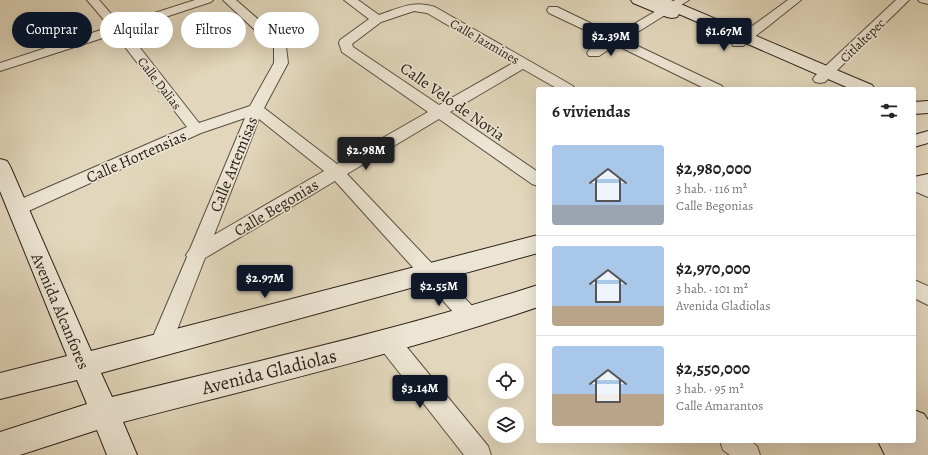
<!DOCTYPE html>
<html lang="es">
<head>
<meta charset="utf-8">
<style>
  body { margin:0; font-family:Alegreya,serif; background:#f6f6f6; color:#222; height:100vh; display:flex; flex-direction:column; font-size:15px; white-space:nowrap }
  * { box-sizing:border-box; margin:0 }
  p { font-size:13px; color:#767676 }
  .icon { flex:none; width:22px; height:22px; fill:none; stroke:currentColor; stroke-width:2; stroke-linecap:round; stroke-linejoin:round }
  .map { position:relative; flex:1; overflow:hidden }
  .side { position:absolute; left:536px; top:87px; width:380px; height:356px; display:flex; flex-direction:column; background:#fff; border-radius:4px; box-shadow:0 4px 16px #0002 }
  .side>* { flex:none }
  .hud { position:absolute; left:12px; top:12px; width:380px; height:36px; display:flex; gap:8px }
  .buttons { position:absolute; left:488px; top:363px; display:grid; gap:8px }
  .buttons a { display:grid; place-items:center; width:36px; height:36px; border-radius:50%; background:#fff; box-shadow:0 4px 16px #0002; font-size:20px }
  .price { position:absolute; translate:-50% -34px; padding:0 9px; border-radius:4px; background:#111827; color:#fff; font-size:13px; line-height:26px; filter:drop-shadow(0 1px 2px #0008) }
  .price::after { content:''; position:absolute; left:50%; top:24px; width:12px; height:9px; margin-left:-6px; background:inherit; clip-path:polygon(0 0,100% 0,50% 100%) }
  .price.current { background:#222; color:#fff }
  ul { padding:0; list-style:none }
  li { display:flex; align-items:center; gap:12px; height:100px; padding:0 16px }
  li+li { border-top:1px solid #e0e0e0 }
  li span { display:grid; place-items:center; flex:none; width:112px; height:80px; border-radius:4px; color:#555 }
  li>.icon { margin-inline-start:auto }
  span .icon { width:48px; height:48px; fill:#fffc; stroke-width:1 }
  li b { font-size:17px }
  h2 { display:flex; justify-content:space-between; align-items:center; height:48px; padding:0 16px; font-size:17px }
  .chip { padding:0 14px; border-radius:18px; background:#fff; box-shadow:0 4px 16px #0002; font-size:14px; line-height:36px }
  .chip.current { background:#111827; color:#fff }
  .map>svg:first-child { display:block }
</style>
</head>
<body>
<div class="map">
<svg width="928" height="455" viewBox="0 0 928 455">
  <rect width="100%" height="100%" fill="#e2d7bc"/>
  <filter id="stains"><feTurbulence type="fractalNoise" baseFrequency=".005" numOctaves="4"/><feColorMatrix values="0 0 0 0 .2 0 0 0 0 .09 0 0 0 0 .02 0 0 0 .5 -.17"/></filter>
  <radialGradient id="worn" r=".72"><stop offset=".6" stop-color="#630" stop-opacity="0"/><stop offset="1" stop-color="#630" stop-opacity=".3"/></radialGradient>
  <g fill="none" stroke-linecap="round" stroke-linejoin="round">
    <defs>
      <g id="street">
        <path d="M87,0H99L120,24L195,0H213L211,2L126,30L199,123L250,106L274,63V48L223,0H236L275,34L286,47L288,63L264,108L337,164L428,112L342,52L339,43L340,40L369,19L344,0H358L379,15C400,8 413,0 435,7L573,86L575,89H558L523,69L450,112L538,172V186L532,184L439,119L347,174L478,312L481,318L478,324L471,327L464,324L335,181L205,258L168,353L160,356L152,353L149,346L187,257L186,255L190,249L245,118L201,133L24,213L18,215L12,213L9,208L12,203L187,127L115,34L0,71V63L110,27ZM414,11L427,13L513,63L439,105L353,47L352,44L381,22ZM259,119L324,171L214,235Z"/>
        <path d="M675,0H689L625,40L722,86L724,89H706L616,45L599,56H589L587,53L589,50L606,40L549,13L547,10L549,7H557L615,35Z"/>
        <path d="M788,0H801L743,46H733L732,43L733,40Z"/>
        <path d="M896,0H909L825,82L820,83L815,82L813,79L815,76Z"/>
        <path d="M918,0H928V4L920,2Z"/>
        <path d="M914,178L928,184V197L914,191Z"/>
        <path d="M914,280L928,286V305L914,298Z"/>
        <path d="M388,331L396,334L488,446L491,455H464L380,348L377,341L380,334Z"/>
        <path d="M720,441H750L757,446L760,455H730L723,450Z"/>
      </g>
      <g id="secondary">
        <path d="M631,0H671L872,85L875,89H851L679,14L677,17L672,18L667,17L633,3Z"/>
        <path d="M928,101V113L914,114V102Z"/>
        <path d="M928,131V143L914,147V135Z"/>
        <path d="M0,159L7,161L10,166L91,351L538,235V253L101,373L112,397C254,362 398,330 538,285V307C402,353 262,386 123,422L137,455H107L97,430L20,455H0V432L87,404L77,380L0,399V373L67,356L0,191Z"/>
        <path d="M928,174V188L914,191V177Z"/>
        <path d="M914,410L924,414L928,420V455H885L878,441H914Z"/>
      </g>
    </defs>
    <use href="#street" stroke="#5a4e42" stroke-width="2"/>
    <use href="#secondary" stroke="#2c201a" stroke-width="2"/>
    <use href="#street" fill="#ece5d3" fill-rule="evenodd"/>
    <use href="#secondary" fill="#ece5d3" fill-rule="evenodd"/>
  </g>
  <g text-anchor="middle" stroke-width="3.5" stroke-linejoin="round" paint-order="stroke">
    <g font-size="13" fill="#2c201a" stroke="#ece5d3">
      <text transform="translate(862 40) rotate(-44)" y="5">Citlaltepec</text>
      <text transform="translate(485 41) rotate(30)" y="5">Calle Jazmines</text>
      <text transform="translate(160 83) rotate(52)" y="5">Calle Dalias</text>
    </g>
    <g font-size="16" fill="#2c201a" stroke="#ece5d3">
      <text transform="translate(453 101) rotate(35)" y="6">Calle Velo de Novia</text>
      <text transform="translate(136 156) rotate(-24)" y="6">Calle Hortensias</text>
      <text transform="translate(233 164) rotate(-68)" y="6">Calle Artemisas</text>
      <text transform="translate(276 207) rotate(-31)" y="6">Calle Begonias</text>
      <text transform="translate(61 311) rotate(67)" y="6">Avenida Alcanfores</text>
    </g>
    <g font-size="19" fill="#2c201a" stroke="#ece5d3">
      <text transform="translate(269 371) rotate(-14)" y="7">Avenida Gladiolas</text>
    </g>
  </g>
  <rect width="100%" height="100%" filter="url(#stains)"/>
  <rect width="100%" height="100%" fill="url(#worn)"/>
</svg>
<div class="buttons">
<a><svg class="icon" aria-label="locate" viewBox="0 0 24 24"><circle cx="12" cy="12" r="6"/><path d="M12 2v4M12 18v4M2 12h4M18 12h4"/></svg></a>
<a><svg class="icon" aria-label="layers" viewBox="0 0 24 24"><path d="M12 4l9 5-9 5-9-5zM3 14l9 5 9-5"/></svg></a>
</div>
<b class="price" style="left:724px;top:52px">$1.67M</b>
<b class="price" style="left:611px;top:57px">$2.39M</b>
<b class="price current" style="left:366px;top:171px">$2.98M</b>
<b class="price" style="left:265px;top:299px">$2.97M</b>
<b class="price" style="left:439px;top:307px">$2.55M</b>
<b class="price" style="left:420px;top:409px">$3.14M</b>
<div class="hud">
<a class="chip current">Comprar</a>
<a class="chip">Alquilar</a>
<a class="chip">Filtros</a>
<a class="chip">Nuevo</a>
</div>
<section class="side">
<h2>6 viviendas<svg class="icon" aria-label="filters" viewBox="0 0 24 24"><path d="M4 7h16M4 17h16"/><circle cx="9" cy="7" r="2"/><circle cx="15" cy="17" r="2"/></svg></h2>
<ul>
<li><span style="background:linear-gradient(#a9c7e8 75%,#9aa5b1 0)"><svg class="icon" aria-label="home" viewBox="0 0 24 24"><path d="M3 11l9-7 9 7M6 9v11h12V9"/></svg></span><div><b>$2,980,000</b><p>3 hab. · 116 m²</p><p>Calle Begonias</p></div></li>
<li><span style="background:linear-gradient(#a9c7e8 75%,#b9a48a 0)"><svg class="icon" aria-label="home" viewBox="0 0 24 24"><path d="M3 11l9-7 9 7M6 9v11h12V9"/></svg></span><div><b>$2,970,000</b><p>3 hab. · 101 m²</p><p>Avenida Gladiolas</p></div></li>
<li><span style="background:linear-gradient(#a9c7e8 60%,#b9a48a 0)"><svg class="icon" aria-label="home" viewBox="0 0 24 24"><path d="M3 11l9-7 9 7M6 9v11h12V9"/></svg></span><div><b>$2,550,000</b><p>3 hab. · 95 m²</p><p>Calle Amarantos</p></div></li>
</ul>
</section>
</div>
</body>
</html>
